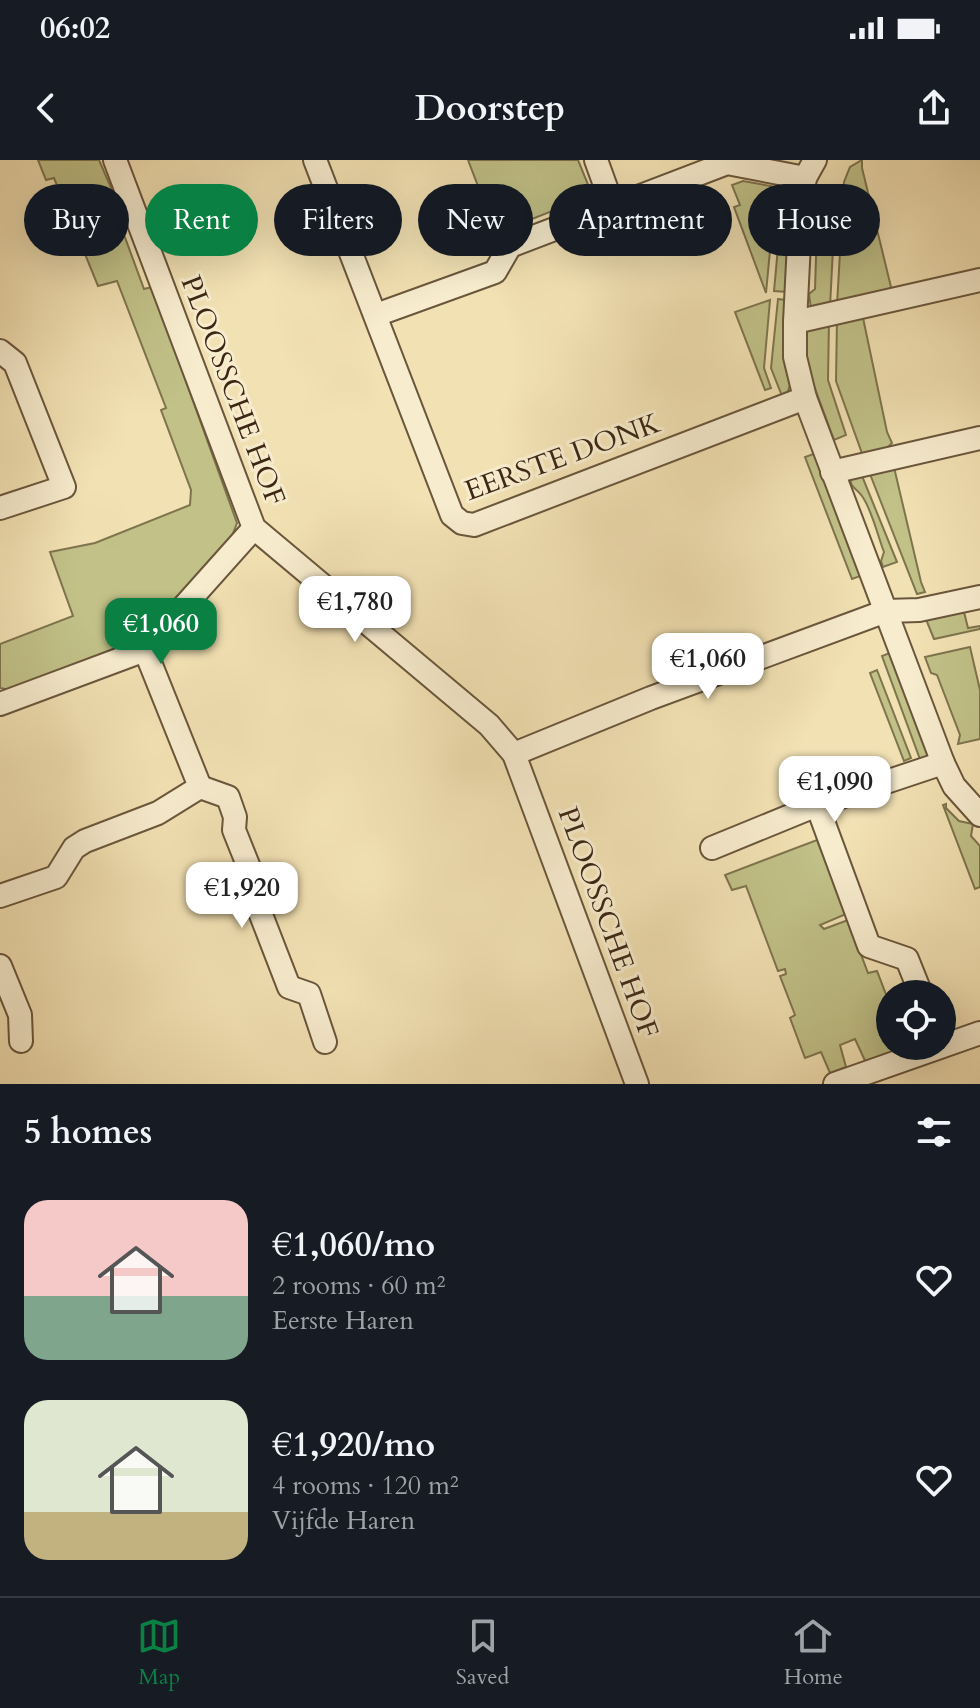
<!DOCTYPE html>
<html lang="en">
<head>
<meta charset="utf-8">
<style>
  body { margin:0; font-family:Cardo,serif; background:#20242c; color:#f1f3f6; height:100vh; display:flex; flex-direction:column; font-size:30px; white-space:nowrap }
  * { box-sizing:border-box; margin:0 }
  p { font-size:26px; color:#9ea1a6 }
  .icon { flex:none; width:44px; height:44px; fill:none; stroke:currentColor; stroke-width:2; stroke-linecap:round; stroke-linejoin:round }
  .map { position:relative; height:924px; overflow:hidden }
  .drawer { display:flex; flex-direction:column; background:#171b24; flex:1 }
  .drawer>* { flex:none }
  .banner { position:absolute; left:24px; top:24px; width:932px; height:72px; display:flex; gap:16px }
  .buttons { position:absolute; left:876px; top:820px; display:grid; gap:16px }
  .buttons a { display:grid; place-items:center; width:80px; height:80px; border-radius:50%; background:#171b24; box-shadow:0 8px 32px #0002; font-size:40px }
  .price { position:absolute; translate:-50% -68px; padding:0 18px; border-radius:16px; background:#fff; color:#222; font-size:26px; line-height:52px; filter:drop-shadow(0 2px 4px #0008) }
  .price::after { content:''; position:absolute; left:50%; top:48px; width:24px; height:18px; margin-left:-12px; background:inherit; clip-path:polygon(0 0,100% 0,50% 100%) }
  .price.on { background:#0b8043; color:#fff }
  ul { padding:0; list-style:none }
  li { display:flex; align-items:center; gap:24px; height:200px; padding:0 24px }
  li span { display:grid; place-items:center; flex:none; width:224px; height:160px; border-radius:24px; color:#555 }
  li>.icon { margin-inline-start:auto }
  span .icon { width:96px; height:96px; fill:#fffc; stroke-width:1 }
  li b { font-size:34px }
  h2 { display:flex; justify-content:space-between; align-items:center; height:96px; padding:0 24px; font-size:34px }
  .chip { padding:0 28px; border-radius:36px; background:#171b24; box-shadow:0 8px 32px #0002; font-size:28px; line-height:72px }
  .chip.on { background:#0b8043; color:#fff }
  .status { display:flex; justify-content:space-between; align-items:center; height:56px; padding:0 40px; background:#171b24; direction:ltr }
  .status svg { height:22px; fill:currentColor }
  header { display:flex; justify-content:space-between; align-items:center; height:104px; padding:0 24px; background:#171b24; font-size:36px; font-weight:700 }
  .dock { display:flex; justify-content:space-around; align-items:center; height:112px; border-top:2px solid #363941; background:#171b24; font-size:22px; color:#9ea1a6 }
  .dock a { display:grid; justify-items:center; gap:4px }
  .dock .on { color:#0b8043 }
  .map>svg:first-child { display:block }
</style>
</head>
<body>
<div class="status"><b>06:02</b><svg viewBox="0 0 49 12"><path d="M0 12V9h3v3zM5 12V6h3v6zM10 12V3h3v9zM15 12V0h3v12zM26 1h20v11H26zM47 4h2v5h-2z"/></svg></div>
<header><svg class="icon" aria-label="back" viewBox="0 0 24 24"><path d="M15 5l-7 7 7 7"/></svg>Doorstep<svg class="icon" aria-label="share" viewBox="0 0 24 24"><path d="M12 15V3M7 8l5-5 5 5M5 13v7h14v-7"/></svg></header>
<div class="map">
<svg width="980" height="924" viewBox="0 0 980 924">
  <rect width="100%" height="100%" fill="#f2e1b3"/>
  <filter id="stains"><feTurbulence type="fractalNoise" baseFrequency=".0025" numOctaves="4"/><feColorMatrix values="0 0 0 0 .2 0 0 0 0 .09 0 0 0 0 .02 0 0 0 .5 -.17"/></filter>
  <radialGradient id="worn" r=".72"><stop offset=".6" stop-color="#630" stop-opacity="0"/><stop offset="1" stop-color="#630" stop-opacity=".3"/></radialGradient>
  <g fill="#c1c188" stroke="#7e744e" stroke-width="2">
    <path d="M38,0H99L126,62L123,72L144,129L152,127L237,363L230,381L141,478L10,530L0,528V484L73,456L50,392L95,383L190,345L191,330L161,250L166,248L117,121L98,126L54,18L46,20Z"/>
    <path d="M468,0H578L589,27L588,34L583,39L496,73Z"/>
    <path d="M862,0V8L891,127L886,134L837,145L844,22L850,7Z"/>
    <path d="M743,21L776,27L766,133L734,47L740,45L732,25Z"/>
    <path d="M784,22L791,35L787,132L774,131Z"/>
    <path d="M813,28L836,29L830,147L811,149L809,134L815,129L817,66L812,59Z"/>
    <path d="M778,139L786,140L785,204L790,225L787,234L782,236L771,208Z"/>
    <path d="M770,140L764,208L771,228L765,230L735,152Z"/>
    <path d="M862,153L887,272L892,283L883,292L863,296L836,221L837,159Z"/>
    <path d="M829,161L828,220L846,275L834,280L807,207V169Z"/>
    <path d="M816,293L863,415L852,419L805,297Z"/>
    <path d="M893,303L921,422L925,432L917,434L868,309Z"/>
    <path d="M860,311L897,402L883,407L881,401L884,392C878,377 872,350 862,336C856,327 850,329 850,316Z"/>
    <path d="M963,448L968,468L980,466V469L934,479L925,457Z"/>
    <path d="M970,487L980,530V579L958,584L960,575L937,515L931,513L925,497Z"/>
    <path d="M892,492L929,594L921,602L882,496Z"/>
    <path d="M877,510L911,598L904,601L870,513Z"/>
    <path d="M946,644V648L959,661L973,664L971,676L980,686V727L975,729L943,645Z"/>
    <path d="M817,680L846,754L820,765L824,769L848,760L868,813L877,811L890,845V886H906L908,891L867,905L855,879L840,885L846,907L830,913L821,892L805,898L790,858L795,855L780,816L786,814L785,809L778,811L746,726L732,730L725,715Z"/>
  </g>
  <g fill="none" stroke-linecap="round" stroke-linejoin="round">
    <defs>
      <g id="minor">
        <path d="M115,0L254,368L489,565L514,594L637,924"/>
        <path d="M315,0L452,355L462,363L474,365L805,238"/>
        <path d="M596,0L613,47"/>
        <path d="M815,0L805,18L801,43L795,162V197L805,238L943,603L954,626L980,655"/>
        <path d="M376,155L495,112L510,86L727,3L805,18"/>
        <path d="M795,162L980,120"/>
        <path d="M0,191L15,203L64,327L0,348"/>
        <path d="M832,312L980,278"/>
        <path d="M0,544L145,490L254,368"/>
        <path d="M514,594L651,538L886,451L919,450L980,437"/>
        <path d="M200,627L228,637L235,657L234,670L260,735L258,747L289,827L309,834L325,882"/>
        <path d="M817,645L869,786L907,799L921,834"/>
        <path d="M712,688L817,645L943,603"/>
        <path d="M0,736L56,717L74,688L85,681L158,653L200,627L145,490"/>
        <path d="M0,806L20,855L21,881"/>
        <path d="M835,924L980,873"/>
      </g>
    </defs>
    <use href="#minor" stroke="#6a563c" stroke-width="26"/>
    <use href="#minor" stroke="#f7ecce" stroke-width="22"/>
  </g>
  <g text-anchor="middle" stroke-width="6" stroke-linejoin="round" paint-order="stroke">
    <g font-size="28" fill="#3c2714" stroke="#f7ecce">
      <text transform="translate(234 230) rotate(69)" y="10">PLOOSSCHE HOF</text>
      <text transform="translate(562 296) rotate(-20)" y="10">EERSTE DONK</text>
      <text transform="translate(609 762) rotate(70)" y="10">PLOOSSCHE HOF</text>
    </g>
  </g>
  <rect width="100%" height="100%" filter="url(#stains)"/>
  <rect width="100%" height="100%" fill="url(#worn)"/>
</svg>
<div class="buttons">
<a><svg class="icon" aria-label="locate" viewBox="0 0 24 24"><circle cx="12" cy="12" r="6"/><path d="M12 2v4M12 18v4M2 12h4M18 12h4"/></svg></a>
</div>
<b class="price" style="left:355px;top:484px">€1,780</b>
<b class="price on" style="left:161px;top:506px">€1,060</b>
<b class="price" style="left:708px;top:541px">€1,060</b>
<b class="price" style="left:835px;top:664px">€1,090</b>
<b class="price" style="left:242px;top:770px">€1,920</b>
<div class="banner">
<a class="chip">Buy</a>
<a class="chip on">Rent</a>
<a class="chip">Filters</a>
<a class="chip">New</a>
<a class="chip">Apartment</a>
<a class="chip">House</a>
</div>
</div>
<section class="drawer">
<h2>5 homes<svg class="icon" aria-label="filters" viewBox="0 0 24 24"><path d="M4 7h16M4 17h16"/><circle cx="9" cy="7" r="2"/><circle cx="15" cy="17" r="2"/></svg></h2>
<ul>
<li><span style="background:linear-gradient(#f6c9c9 60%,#7fa58c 0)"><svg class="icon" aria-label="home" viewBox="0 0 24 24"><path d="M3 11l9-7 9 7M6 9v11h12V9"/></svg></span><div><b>€1,060/mo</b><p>2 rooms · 60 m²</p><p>Eerste Haren</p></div><svg class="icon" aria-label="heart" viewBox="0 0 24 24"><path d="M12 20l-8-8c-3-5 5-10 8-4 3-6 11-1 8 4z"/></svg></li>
<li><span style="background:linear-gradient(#dfe7d0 70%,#c2b280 0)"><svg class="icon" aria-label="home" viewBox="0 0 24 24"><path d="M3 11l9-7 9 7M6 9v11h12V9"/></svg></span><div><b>€1,920/mo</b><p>4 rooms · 120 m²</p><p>Vijfde Haren</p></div><svg class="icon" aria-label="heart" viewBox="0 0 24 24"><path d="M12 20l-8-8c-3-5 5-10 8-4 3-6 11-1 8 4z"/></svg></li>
</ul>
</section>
<nav class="dock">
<a class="on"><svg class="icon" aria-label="map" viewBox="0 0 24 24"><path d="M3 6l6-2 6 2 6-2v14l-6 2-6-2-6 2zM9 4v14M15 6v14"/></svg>Map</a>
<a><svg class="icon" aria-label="saved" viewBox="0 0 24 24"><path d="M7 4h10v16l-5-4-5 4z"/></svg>Saved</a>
<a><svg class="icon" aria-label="home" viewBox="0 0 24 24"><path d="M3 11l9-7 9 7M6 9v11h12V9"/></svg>Home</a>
</nav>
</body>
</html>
